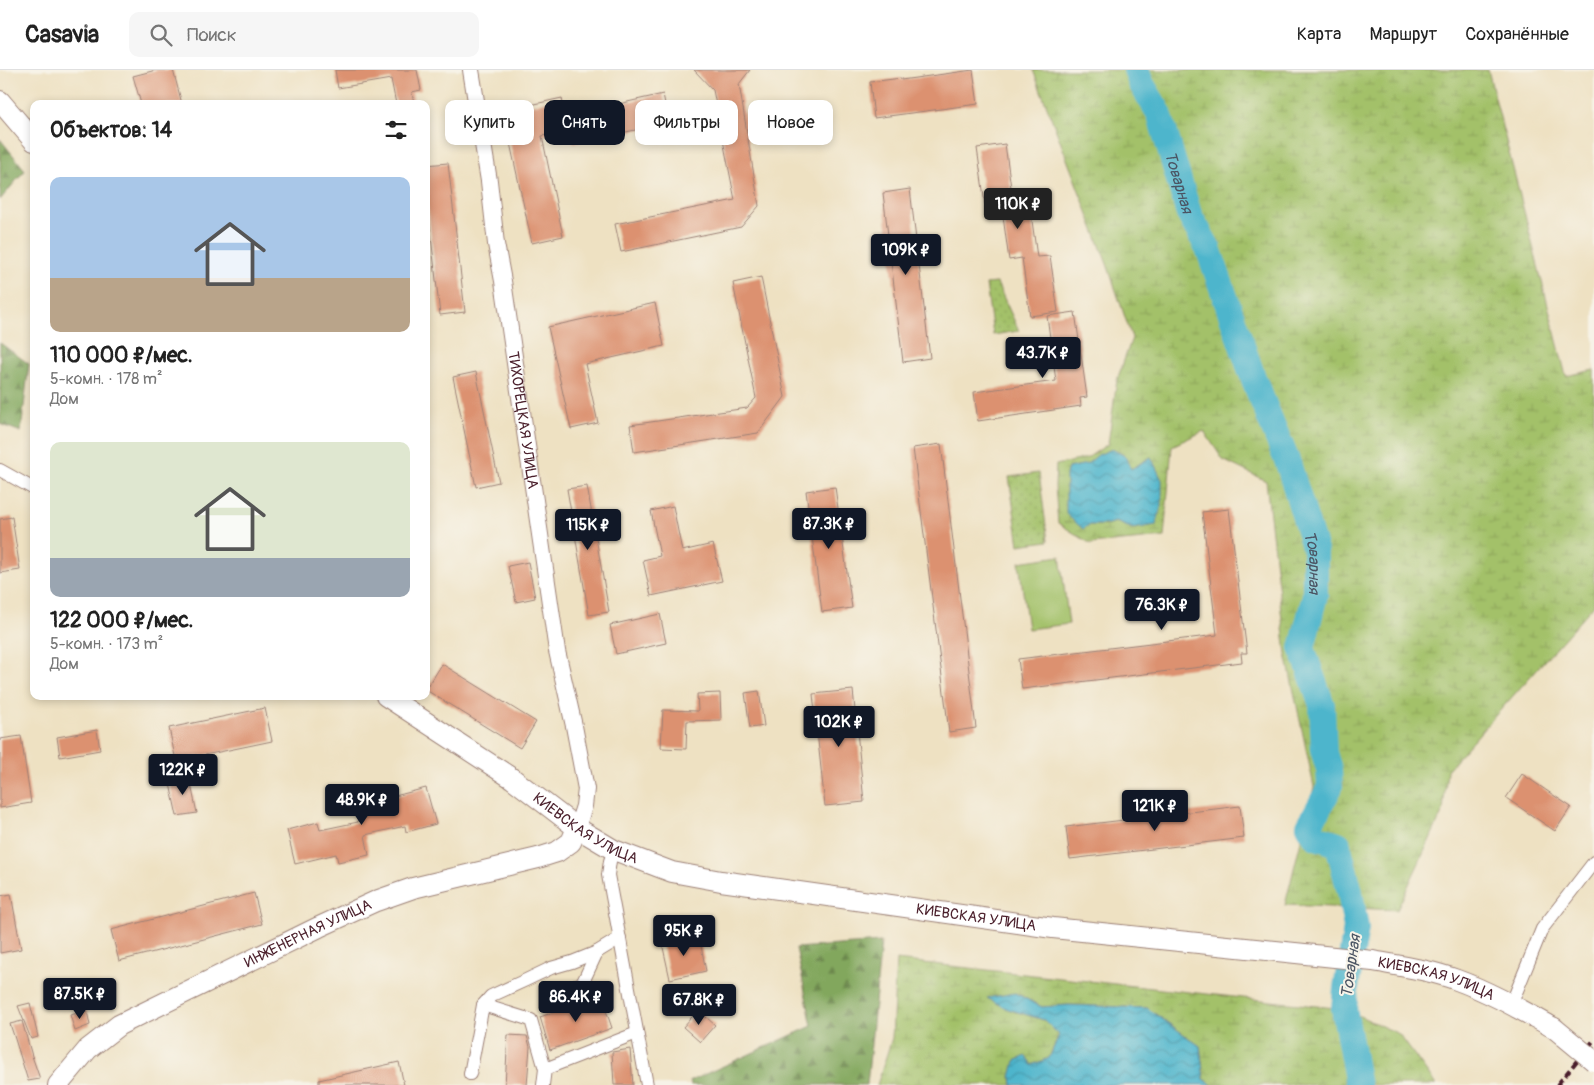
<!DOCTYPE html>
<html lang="ru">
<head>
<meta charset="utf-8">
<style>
  body { margin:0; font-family:Pangolin,sans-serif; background:#f6f6f6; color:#222; height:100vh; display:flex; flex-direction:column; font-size:19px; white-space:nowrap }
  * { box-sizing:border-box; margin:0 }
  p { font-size:16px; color:#767676 }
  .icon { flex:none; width:28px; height:28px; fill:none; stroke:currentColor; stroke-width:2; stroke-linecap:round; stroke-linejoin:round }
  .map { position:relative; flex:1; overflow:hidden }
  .side { position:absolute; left:30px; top:30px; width:400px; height:600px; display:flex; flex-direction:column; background:#fff; border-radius:10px; box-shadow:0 2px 8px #0003 }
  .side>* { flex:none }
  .hud { position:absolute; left:445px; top:30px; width:475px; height:45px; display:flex; gap:10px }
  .price { position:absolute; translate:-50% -42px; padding:0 11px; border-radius:5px; background:#111827; color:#fff; font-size:16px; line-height:32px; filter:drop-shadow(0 1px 2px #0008) }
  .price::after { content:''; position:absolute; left:50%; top:30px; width:15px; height:11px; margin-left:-8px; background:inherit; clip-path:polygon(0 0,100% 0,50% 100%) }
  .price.on { background:#222; color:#fff }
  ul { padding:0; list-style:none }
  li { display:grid; align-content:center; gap:10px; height:265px; padding:0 20px }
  li span { display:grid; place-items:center; height:155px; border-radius:10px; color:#555 }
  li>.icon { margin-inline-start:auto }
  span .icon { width:90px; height:90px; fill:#fffc; stroke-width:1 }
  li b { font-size:21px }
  h2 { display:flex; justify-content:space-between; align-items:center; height:60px; padding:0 20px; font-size:21px }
  .chip { padding:0 18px; border-radius:10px; background:#fff; box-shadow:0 2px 8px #0003; font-size:18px; line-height:45px }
  .chip.on { background:#111827; color:#fff }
  header { display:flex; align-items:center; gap:30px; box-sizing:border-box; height:70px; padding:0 25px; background:#fff; border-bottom:1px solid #e0e0e0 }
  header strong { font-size:24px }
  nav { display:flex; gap:28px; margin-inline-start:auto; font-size:18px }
  .search { width:350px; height:45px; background:#f6f6f6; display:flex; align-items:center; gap:12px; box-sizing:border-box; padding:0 18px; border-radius:10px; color:#767676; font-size:19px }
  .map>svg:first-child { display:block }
</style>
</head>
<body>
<header>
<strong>Casavia</strong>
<div class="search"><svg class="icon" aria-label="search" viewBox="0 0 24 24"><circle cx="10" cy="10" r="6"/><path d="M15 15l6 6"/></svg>Поиск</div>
<nav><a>Карта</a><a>Маршрут</a><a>Сохранённые</a></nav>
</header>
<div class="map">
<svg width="1594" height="1015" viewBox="0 0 1594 1015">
  <defs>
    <pattern id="forest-firs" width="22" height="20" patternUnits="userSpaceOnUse" patternTransform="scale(1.25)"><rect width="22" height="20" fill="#82a75d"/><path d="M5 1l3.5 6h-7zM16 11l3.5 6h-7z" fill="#6c874d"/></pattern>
    <pattern id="wetland-marsh" width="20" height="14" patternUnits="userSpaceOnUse" patternTransform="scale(1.25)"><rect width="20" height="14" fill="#a3c169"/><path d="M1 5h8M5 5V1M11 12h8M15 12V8" fill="none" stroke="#8ea55b"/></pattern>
    <pattern id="park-dots" width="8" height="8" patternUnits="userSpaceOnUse" patternTransform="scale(1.25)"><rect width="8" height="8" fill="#a3c169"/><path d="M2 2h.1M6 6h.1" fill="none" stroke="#8ea55b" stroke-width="1.8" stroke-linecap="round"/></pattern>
    <pattern id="water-waves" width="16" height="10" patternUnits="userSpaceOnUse" patternTransform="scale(1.25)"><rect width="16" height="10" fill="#4db5cc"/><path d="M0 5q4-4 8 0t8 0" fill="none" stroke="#4293a6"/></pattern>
  </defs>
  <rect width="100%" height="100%" fill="#f7f3e8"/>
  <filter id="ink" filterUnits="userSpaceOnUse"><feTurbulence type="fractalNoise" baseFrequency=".02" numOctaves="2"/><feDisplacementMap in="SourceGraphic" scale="10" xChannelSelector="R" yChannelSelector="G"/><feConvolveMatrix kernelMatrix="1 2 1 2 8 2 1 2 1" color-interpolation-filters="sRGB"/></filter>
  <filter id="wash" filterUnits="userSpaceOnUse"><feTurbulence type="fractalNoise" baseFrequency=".0096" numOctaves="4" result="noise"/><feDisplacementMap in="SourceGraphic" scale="20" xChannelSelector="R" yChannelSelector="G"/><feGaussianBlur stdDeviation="1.12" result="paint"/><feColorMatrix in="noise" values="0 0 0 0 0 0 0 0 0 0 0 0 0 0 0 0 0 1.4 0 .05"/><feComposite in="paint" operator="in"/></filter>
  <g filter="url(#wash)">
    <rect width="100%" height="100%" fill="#eee1c2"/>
    <path fill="#a3c169" stroke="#76704a" d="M1060,486L1069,554L1028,559L1019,492Z"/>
    <g fill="url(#forest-firs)" stroke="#666344">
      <path d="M0,69L25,100L0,130Z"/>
      <path d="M0,273L29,294L21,362L0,354Z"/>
      <path d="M881,872L867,1015H691L690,1011L812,956L796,878Z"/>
    </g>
    <g fill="url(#wetland-marsh)" stroke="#76704a" fill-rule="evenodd">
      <path d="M1033,0H1488L1566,306L1594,300V535L1447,700L1443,741L1397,840L1285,835L1314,717L1286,584L1266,411L1223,390L1204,361L1172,376L1164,467L1091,474L1058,453L1055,416L1056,395L1087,388L1108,374L1117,310L1132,268L1107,194ZM1151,387L1133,459L1116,452L1104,455H1089L1068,398L1087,394L1131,399Z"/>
      <path d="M896,890L1344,939L1399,964L1436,1015H1212L1204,1009L1200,976L1147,938L1068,935L1042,937L1015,923L1008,939L1044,950L1059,965L1049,988L1032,995L1011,1007L1012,1015H877L892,968Z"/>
    </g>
    <g fill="url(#park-dots)" stroke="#76704a">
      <path d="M997,213L1019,261L993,265L986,214Z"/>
      <path d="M1039,403L1048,471L1019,475L1009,407Z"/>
    </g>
    <g fill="url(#water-waves)" stroke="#4c6a7c">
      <path d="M1112,379L1125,386L1131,399L1151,387L1162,410V433L1156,455L1133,459L1116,452L1104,455H1089L1083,459L1066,444V404L1068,398L1087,394L1098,385Z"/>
      <path d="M1015,923L1042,937L1068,935L1147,938L1200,976L1204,1009L1212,1015H1012L1011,1007L1015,991L1026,986L1032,995L1049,988L1059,965L1044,950L1008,939L987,928Z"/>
    </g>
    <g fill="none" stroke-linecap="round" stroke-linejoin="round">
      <path stroke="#4db5cc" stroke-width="26" id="s1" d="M1136,0L1141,13L1159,43L1189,144L1208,178L1254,310L1288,393L1315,480V525L1302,578L1322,635L1324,683L1329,699L1330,717L1309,756L1316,767L1338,774L1350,822L1356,858L1346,918L1344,939L1358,1015"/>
    </g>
    <g id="blocks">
      <g fill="#dc9170">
        <path d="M156,0H173L182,34H141L133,6Z"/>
        <path d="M335,0H417L421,20L412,22L414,34H396L391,9L338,18Z"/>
        <path d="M694,0H750L739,14L759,136L741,157L621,182L615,154L735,130L713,20Z"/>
        <path d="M973,0L978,34L874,48L870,12L901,8V10Z"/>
        <path d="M663,24L669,53L573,73L571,60L542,66L563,166L532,173L503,41L562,28L565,46Z"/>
        <path d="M1005,74L1013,132L1029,129L1037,187L1050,186L1058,242L1030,246L1022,188L1009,190L1001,132L985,134L977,78Z"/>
        <path d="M448,93L465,242L440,245L426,122V95Z"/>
        <path d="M910,119L930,288L903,292L883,123Z"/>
        <path d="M761,207L785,327L758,363L634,382L630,355L747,338L756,328L733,213Z"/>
        <path d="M655,233L664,276L585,294L598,353L571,359L548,257Z"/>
        <path d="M1075,242L1087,327L1080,328L1081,336L978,351L974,322L1056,311L1047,246Z"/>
        <path d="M476,302L499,412L476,417L453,307Z"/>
        <path d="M941,374L976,658L949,662L913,378Z"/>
        <path d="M587,416L609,542L589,545L567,419Z"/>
        <path d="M835,417L852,538L822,542L806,421Z"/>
        <path d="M673,436L682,481L713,474L722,511L651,526L643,490L660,486L651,441Z"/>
        <path d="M1229,439L1247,583H1241L1242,592L1022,619L1018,589L1217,565L1202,442Z"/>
        <path d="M12,447L20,500L0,503V449Z"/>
        <path d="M528,492L535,528L516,532L508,496Z"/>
        <path d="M660,544L666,573L616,584L610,555Z"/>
        <path d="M442,594L536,652L520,678L426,620Z"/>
        <path d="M853,620L864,732L825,736L813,624Z"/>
        <path d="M759,621L764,656L750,658L745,623Z"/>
        <path d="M720,623L721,650L687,651L686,679L661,678L663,640L698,641L697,624Z"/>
        <path d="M265,638L272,671L176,691L169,658Z"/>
        <path d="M97,660L100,680L60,687L57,667Z"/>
        <path d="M21,666L31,733L0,738V669Z"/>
        <path d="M1522,704L1571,737L1555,761L1506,728Z"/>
        <path d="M189,705L197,743L177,746L169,709Z"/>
        <path d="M426,718L436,754L406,762L405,756L365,765L369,785L338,792L336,784L295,794L287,760L318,752L320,760L358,752L353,729L386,721L387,728Z"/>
        <path d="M1240,736L1244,768L1070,789L1066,757Z"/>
        <path d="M254,823L262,854L119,891L111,860Z"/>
        <path d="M11,824L21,879L0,883V826Z"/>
        <path d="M699,866L706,901L670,909L662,873Z"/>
        <path d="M601,926L612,958L550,980L540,947Z"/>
        <path d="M30,933L38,967L31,969L18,936Z"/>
        <path d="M698,940L715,955L700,972L683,957Z"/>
        <path d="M87,941L90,955L75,961L70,945Z"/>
        <path d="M22,951L32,986L40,1009L28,1011L15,969L10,954Z"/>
        <path d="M508,965L527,966L530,977L527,1015H505Z"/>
        <path d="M630,979L633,1015H614L612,982Z"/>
        <path d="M399,992L404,1015H319V1010Z"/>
      </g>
    </g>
  </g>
  <g filter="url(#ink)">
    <use href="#blocks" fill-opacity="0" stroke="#9c8076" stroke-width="1"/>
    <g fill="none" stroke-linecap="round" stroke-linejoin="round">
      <defs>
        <g id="minor">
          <path d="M0,400L34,419"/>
          <path d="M614,780L610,791L608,805L647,1015"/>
          <path d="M550,928L583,912L597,882L620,868"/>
          <path d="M483,935L531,950L545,999L637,963"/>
          <path d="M1511,935L1542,859L1594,792"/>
          <path d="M470,1004L483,935L491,926L526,910L551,898L572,892L597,882"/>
          <path d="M543,1015L545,999"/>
        </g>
        <g id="tertiary">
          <path id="s2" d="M471,0L489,111L496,174L503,211L557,581L574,656L586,719L584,736L577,758"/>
        </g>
        <g id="primary">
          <path d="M0,31L34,71"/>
          <path id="s3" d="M386,626L513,709L577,758L614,780L672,802L721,811L1053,858L1373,891C1401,896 1430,900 1457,910C1490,922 1523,941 1554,958"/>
          <path id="s4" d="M58,1015L88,979L119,955L319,857L376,831L413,818L538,788L557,782L571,772L577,758"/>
        </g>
      </defs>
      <use href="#minor" stroke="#9c8076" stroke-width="14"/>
      <use href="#tertiary" stroke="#9c8076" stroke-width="18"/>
      <use href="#primary" stroke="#9c8076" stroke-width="22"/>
      <use href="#minor" stroke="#fff" stroke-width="12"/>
      <use href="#tertiary" stroke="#fff" stroke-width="16"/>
      <use href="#primary" stroke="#fff" stroke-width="20"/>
      <path stroke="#4a1f2b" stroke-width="4" stroke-dasharray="8 4" stroke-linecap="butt" d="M1557,1015L1594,970"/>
      <defs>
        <path id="primary-bridge" d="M1554,958L1594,991"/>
      </defs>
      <use href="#primary-bridge" stroke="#9c8076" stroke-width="22" stroke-linecap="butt"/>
      <use href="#primary-bridge" stroke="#fff" stroke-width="20"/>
    </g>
  </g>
  <g text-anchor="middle" stroke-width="4" stroke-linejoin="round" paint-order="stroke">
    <g font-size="15" fill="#4a1f2b" stroke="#f7f3e8">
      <text dy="5" stroke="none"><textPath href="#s2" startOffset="354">ТИХОРЕЦКАЯ УЛИЦА</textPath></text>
      <text dy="5" stroke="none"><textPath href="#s3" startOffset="240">КИЕВСКАЯ УЛИЦА</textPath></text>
      <text dy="5" stroke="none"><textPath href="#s3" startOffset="645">КИЕВСКАЯ УЛИЦА</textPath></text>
      <text dy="5" stroke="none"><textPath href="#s4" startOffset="296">ИНЖЕНЕРНАЯ УЛИЦА</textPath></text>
      <text dy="5" stroke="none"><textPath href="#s3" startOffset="1110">КИЕВСКАЯ УЛИЦА</textPath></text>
    </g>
    <g font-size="16" font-style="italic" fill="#4b5463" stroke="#f7f3e8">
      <text dy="6" stroke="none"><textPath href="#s1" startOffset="121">Товарная</textPath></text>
      <text dy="6" stroke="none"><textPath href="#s1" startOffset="526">Товарная</textPath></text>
      <text transform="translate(1350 896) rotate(-82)" y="6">Товарная</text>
    </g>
  </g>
</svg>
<b class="price on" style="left:1018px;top:160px">110K ₽</b>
<b class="price" style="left:906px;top:206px">109K ₽</b>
<b class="price" style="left:1043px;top:309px">43.7K ₽</b>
<b class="price" style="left:829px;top:480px">87.3K ₽</b>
<b class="price" style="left:588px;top:481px">115K ₽</b>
<b class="price" style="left:1162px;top:561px">76.3K ₽</b>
<b class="price" style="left:839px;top:678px">102K ₽</b>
<b class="price" style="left:183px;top:726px">122K ₽</b>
<b class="price" style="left:362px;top:756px">48.9K ₽</b>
<b class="price" style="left:1155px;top:762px">121K ₽</b>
<b class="price" style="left:684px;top:887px">95K ₽</b>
<b class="price" style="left:80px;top:950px">87.5K ₽</b>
<b class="price" style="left:576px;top:953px">86.4K ₽</b>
<b class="price" style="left:699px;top:956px">67.8K ₽</b>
<div class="hud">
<a class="chip">Купить</a>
<a class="chip on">Снять</a>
<a class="chip">Фильтры</a>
<a class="chip">Новое</a>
</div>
<section class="side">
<h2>Объектов: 14<svg class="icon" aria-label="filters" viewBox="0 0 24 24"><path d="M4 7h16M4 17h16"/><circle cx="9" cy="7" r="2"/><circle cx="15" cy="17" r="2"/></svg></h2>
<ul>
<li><span style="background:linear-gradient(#a9c7e8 65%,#b9a48a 0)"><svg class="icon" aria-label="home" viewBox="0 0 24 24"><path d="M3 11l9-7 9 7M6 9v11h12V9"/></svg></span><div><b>110 000 ₽/мес.</b><p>5-комн. · 178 m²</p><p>Дом</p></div></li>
<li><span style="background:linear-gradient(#dfe7d0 75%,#9aa5b1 0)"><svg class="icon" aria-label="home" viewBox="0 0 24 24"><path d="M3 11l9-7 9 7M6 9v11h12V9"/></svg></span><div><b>122 000 ₽/мес.</b><p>5-комн. · 173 m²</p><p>Дом</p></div></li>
</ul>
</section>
</div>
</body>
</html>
